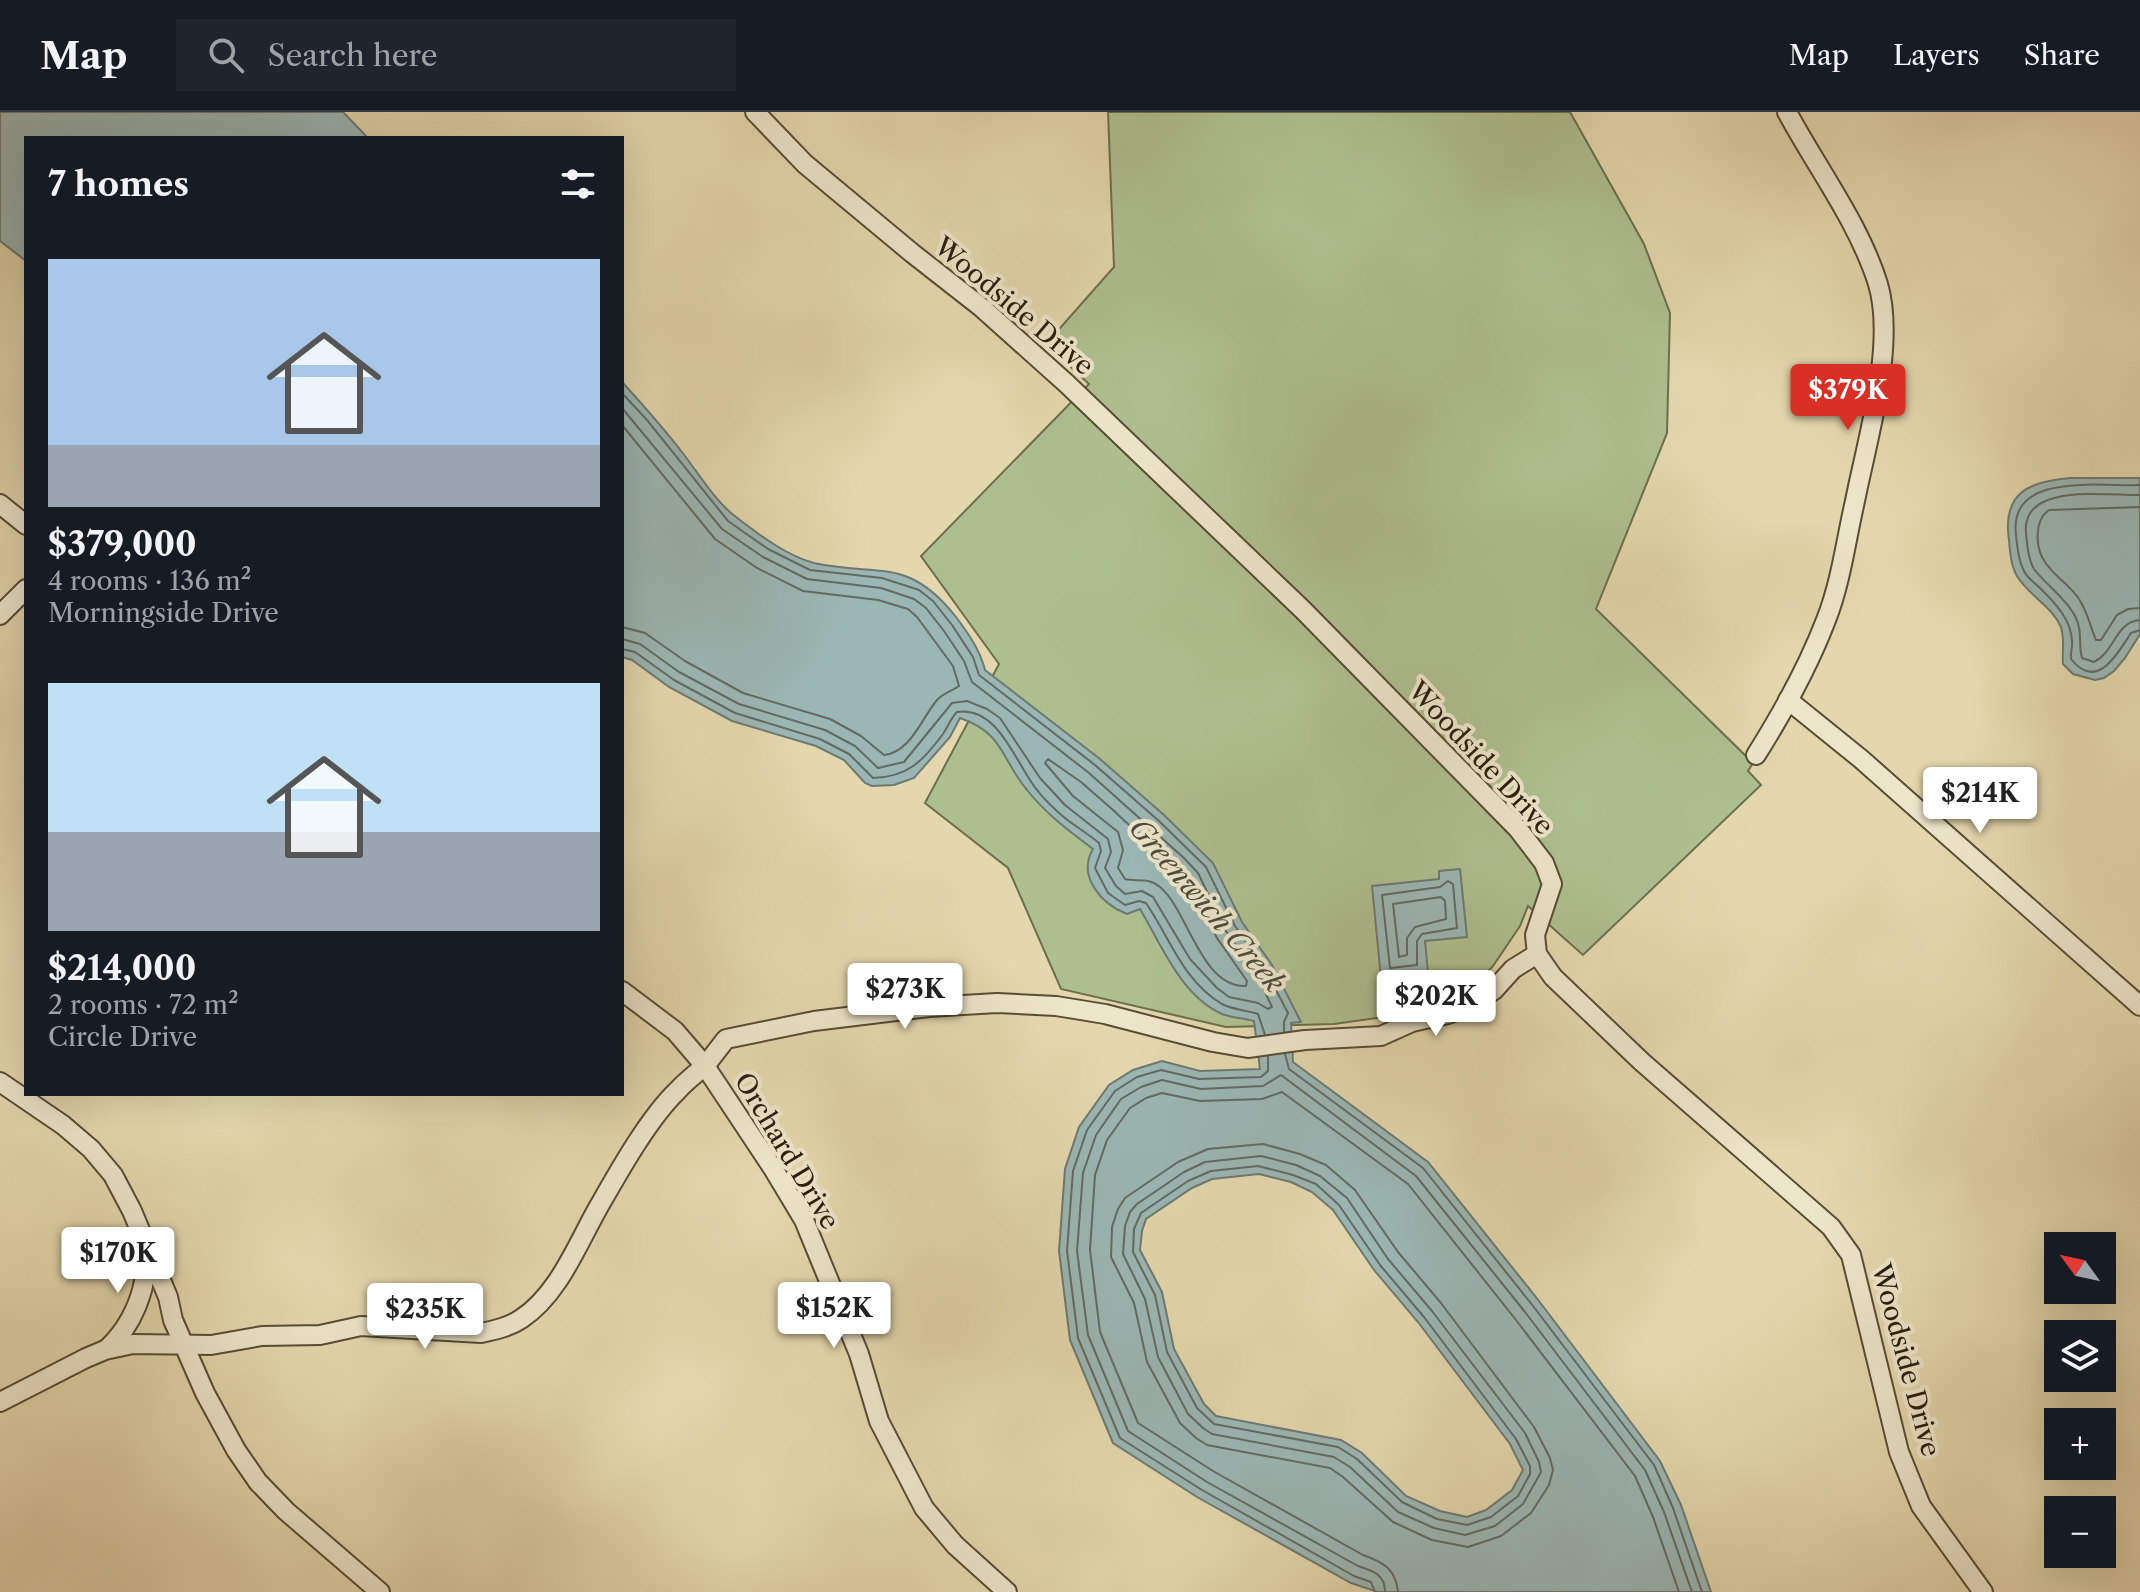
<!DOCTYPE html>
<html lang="en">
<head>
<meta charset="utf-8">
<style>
  body { margin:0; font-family:"Libre Caslon Text",serif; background:#20242c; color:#f1f3f6; height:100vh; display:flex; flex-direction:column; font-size:30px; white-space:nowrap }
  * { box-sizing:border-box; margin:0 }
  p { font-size:26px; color:#9ea1a6 }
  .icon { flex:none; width:44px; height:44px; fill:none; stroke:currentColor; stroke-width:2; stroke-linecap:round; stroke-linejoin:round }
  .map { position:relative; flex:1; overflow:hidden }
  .side { position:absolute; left:24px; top:24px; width:600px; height:960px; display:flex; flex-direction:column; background:#171b24; border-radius:0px; box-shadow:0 8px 32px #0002 }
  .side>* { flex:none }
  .needle { width:52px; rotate:303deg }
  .buttons { position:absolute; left:2044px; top:1120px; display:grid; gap:16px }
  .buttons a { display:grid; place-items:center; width:72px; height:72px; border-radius:0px; background:#171b24; box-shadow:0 8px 32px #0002; font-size:40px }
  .price { position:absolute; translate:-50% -68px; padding:0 18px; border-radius:8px; background:#fff; color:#222; font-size:26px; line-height:52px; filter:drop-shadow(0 2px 4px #0008) }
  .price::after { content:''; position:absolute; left:50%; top:48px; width:24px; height:18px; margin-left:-12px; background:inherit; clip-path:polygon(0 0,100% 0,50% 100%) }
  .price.active { background:#d93025; color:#fff }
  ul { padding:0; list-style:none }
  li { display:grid; align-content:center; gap:16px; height:424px; padding:0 24px }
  li span { display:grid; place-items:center; height:248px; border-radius:0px; color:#555 }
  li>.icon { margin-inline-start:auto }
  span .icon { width:144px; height:144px; fill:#fffc; stroke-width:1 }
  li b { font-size:34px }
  h2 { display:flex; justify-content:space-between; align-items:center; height:96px; padding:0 24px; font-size:34px }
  header { display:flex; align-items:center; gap:48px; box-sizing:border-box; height:112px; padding:0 40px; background:#171b24; border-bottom:2px solid #363941 }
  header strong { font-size:38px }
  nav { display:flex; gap:44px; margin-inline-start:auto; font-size:28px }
  .search { width:560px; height:72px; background:#20242c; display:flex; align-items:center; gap:20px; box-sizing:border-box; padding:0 28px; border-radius:0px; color:#9ea1a6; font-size:30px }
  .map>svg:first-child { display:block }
</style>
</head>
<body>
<header>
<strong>Map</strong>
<div class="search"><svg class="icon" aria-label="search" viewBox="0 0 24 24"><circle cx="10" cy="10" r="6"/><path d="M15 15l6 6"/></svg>Search here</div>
<nav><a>Map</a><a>Layers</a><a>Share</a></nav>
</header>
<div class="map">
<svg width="2140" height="1480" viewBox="0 0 2140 1480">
  <rect width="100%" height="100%" fill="#e4d7ad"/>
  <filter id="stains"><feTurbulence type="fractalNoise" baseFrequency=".0025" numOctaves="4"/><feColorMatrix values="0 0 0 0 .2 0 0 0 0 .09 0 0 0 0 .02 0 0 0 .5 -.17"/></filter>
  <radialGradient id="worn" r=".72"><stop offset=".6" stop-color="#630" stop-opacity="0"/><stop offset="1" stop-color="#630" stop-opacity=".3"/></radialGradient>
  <path fill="#aebf8f" stroke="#6c6e4e" stroke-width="2" d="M1108,0H1570L1644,132L1670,201L1667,321L1596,497L1753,651L1748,659L1761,673L1583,843L1528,794L1520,814L1493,854L1475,873L1413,901L1334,912L1226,915L1061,877L1008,756L925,691L999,552L921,444L1089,272L1046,232L1114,155Z"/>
  <g fill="#9bb7b5" stroke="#6e7972" stroke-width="2" fill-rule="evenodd">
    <path d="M0,0H343L368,26H26V149L0,129Z"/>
    <path d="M622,270C644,294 665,318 685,344C700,364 716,390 736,405C758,422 787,444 814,451C879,465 908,444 956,505C968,521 980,538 985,558L1100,647L1164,703L1213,751L1242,810L1272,853L1301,910L1291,911L1293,950L1428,1050L1539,1189L1660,1349L1681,1393L1711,1480H1378L1351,1471L1197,1385L1113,1331L1070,1228L1059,1139L1065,1057L1079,1015L1109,973L1133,958L1162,949L1200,959L1260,957L1254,909C1244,906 1232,906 1222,902C1181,884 1161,832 1140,797L1127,802C1101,792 1077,764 1093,737C1069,719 1046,702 1027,678C1001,647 1004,621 960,606L950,625L914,666L894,673L872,674L865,671L844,648L816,634L732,609L669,575L632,548L622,545ZM1259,1062L1291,1070L1312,1080L1333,1098L1374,1158L1418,1210L1510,1332L1523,1358L1512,1378L1486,1398L1467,1405L1440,1399L1406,1384L1362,1341L1341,1328L1216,1304L1204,1292L1174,1237L1162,1180L1140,1138L1142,1119L1146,1107L1192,1076L1212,1067Z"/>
    <path d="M2071,366H2140V522L2125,546L2114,559L2104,566L2095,568L2073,562L2063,552C2062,539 2065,528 2061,515C2052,494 2028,483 2017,464C2011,454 2010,440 2009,428C2002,380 2030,369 2071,366Z"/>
    <path d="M1460,757L1467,825L1425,829L1428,861L1381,866L1372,774L1439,767V759Z"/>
  </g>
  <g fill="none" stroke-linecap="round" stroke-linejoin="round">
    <g stroke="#626a62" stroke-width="2">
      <path d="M622,281L647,308L728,409L768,437L810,458L882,466L919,478L933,489L952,513L973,545L979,563L1095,653L1159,709L1206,755L1235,814L1265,857L1288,901L1284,910V920"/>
      <path d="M622,296L722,417L763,445L807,467L881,476L914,487L926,496L944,519L964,549L972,570L1089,661L1184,746L1198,761L1226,819L1257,863L1272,895L1268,897L1258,891L1229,885L1217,876L1190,847L1153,785L1142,779L1125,782L1116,774L1105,756L1111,740L1108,727L1065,693L1040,666L1000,606L987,597L967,589L952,591L904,650L878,656L855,634L825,618L739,592L679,560L640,532L622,527"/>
      <path d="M622,313L715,427L757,456L803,479L878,488L908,497L917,505L953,554L959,574C952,579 943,581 937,588C921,607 911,640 884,643L861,624L830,607L743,581L685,549L645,521L622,515"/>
      <path d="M2140,373C2101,375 2008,359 2016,423C2017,434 2018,448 2024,459C2027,466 2035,471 2041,477C2055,491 2071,507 2072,529C2073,535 2070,541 2071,547C2097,580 2117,542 2131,521L2140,518"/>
      <path d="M2140,383C2107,384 2021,370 2026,421C2027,432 2028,448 2034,457C2047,474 2065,485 2075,504C2083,519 2078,533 2082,546L2094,550C2115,540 2115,510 2140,508"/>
      <path d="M2140,395L2049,398C2034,408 2035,436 2045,450C2054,464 2070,473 2079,487C2088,501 2090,514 2096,528H2101L2117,503L2128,497L2140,496"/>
      <path d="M622,537L635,540L674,568L735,601L820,627L849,642L873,666C908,665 923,649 943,622C948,614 951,606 957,600C995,594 1013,643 1030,668C1037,680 1049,692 1059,701C1071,712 1086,720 1099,731L1101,739L1095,756L1108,781L1125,793L1139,789L1146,791C1170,826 1183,869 1222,892C1233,898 1247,898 1258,902L1265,923"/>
      <path d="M1048,647L1081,670L1113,698L1187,767L1217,826L1247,869L1246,874C1201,876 1188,798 1160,775C1149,765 1137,770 1125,767L1118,756L1123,738L1118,720L1073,684L1045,651Z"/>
      <path d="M1448,769L1453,772L1457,816L1422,822L1417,829V853L1390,856L1382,783L1440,775Z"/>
      <path d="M1441,785L1445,789L1446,807L1415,815L1407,826V843L1399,845L1393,792Z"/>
      <path d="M1285,942L1289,957L1423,1056L1533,1194L1654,1353L1673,1396L1702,1480"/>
      <path d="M1268,944V959L1261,965L1199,967L1161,958L1137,965L1115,979L1087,1018L1073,1059L1067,1139L1078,1226L1120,1326L1202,1378L1354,1464L1371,1470L1375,1480"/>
      <path d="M1263,1032L1300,1042L1326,1053L1355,1078L1398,1140L1441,1191L1534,1315L1550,1346L1553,1358L1549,1373L1531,1401L1501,1424L1468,1435L1432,1428L1393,1410L1343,1365L1330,1356L1207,1333L1196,1326L1180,1311L1147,1250L1134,1191L1111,1145L1112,1115L1118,1097L1125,1086L1178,1050L1208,1037Z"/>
      <path d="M1261,1044L1296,1053L1320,1064L1347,1086L1388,1147L1432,1199L1525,1321L1539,1350L1541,1360L1523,1392L1495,1414L1465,1423L1434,1416L1398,1400L1350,1355L1334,1345L1212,1322L1203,1316L1188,1302L1158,1245L1145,1187L1123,1142L1125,1114L1130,1100L1137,1092L1184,1060L1205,1050Z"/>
      <path d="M1258,1054L1293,1063L1316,1072L1339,1093L1380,1153L1424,1205L1516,1327L1530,1354V1362L1518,1384L1491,1405L1467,1413L1437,1407L1402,1390L1357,1347L1338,1335L1214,1312L1197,1296L1167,1240L1155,1183L1133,1140L1134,1117L1141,1101L1188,1069L1211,1059Z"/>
      <path d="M1385,1480C1385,1462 1373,1459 1358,1454L1207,1370L1128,1319L1088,1223L1077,1139L1083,1061L1096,1023L1121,987L1141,975L1162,968L1201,977L1263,974L1281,963L1416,1064L1525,1200L1645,1358L1664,1400L1692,1480"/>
      <path d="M1398,1480C1396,1457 1383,1450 1363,1443L1213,1359L1138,1311L1100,1220L1090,1138L1095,1063L1107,1028L1130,996L1146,986L1162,981L1200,989L1262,987L1282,980L1408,1072L1516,1208L1635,1364L1653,1405L1679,1480"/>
    </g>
    <defs>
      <g id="minor">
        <path d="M755,0L805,52L912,141L981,195L1067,272L1303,498L1518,717L1544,751L1552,772L1535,823L1537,842L1553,865L1642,950L1831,1115L1851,1143L1899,1340L1921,1394L1983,1480"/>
        <path d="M0,392L26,413"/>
        <path d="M0,503L26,477"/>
        <path d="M1788,588L1861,647L2140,894"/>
        <path d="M1756,643C1783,600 1808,555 1826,508C1841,470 1846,428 1855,389C1867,328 1896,233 1878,172C1859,111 1817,56 1787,0"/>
        <path d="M622,879L675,919L705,954L726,927L814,909L929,895L997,891L1056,894L1105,902L1213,930L1248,936L1305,928L1381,924L1412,910L1448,902L1472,893L1494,878L1513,857L1537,842"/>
        <path d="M0,970L63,1013L91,1037L113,1063L132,1099L168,1185L173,1208L205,1281L236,1338L258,1370L286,1399L380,1480"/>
        <path d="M107,1237C133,1213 146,1179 147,1143"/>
        <path d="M0,1290L86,1246L105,1238L133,1232L211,1233L262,1224L320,1223L361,1214L481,1221C495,1218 509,1215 521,1207C558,1183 577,1133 598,1096C618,1061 648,1007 677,979C685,970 695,962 705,954L774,1058L804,1108L859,1242L879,1309L924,1396L955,1433L1007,1480"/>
      </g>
    </defs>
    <use href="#minor" stroke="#584c36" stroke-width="22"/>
    <use href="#minor" stroke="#ede5ca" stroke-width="18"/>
  </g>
  <g text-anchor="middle" stroke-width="8" stroke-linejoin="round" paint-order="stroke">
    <g font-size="26" fill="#2a1d0e" stroke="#ede5ca">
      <text transform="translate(1014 194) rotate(40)" y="9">Woodside Drive</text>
      <text transform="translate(1481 646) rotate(47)" y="9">Woodside Drive</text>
      <text transform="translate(787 1039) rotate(59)" y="9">Orchard Drive</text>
      <text transform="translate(1906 1248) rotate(75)" y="9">Woodside Drive</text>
    </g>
    <g font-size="28" font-style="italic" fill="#4c4b40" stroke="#ede5ca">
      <text transform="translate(1207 793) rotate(49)" y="10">Greenwich Creek</text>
    </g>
  </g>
  <rect width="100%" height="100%" filter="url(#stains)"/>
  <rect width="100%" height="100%" fill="url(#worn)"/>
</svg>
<div class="buttons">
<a><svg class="needle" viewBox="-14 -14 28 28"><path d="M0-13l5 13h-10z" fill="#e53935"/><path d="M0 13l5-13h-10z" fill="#9ea1a6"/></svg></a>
<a><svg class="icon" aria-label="layers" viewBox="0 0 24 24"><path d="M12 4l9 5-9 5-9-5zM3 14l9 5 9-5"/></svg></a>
<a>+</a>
<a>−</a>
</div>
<b class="price active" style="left:1848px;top:320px">$379K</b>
<b class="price" style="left:1980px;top:723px">$214K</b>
<b class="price" style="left:905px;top:919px">$273K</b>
<b class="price" style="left:1436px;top:926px">$202K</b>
<b class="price" style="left:118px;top:1183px">$170K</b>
<b class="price" style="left:834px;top:1238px">$152K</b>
<b class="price" style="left:425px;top:1239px">$235K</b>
<section class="side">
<h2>7 homes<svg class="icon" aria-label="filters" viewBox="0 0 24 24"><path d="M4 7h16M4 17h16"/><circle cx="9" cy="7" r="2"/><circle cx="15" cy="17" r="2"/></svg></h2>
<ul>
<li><span style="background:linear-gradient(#a9c7e8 75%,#9aa5b1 0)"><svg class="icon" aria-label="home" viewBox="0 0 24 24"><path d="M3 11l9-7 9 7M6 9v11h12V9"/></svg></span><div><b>$379,000</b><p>4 rooms · 136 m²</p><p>Morningside Drive</p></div></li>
<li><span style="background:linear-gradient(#bfe0f5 60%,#9aa5b1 0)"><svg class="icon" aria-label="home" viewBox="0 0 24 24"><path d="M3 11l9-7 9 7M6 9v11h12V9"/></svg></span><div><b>$214,000</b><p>2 rooms · 72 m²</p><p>Circle Drive</p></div></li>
</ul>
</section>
</div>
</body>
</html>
